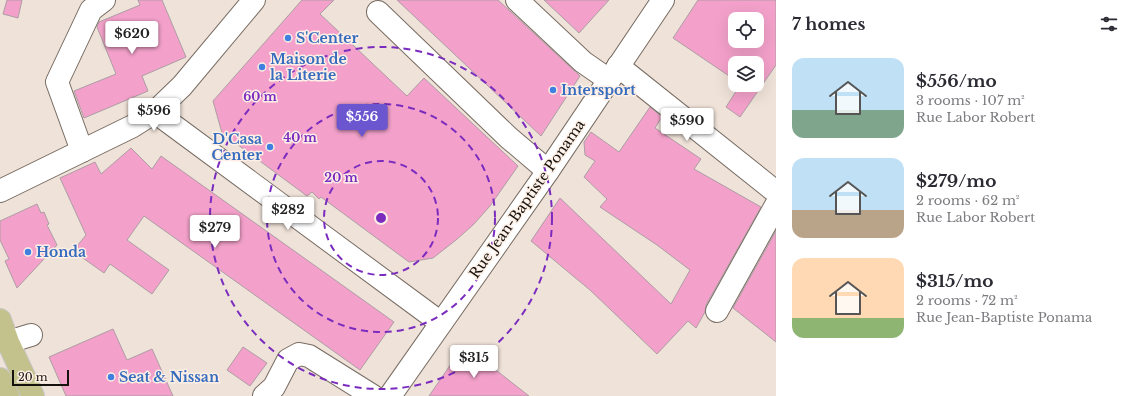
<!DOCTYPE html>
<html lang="en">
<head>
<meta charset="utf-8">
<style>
  body { margin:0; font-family:"Libre Baskerville",serif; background:#f2f2f3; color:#2b2b33; height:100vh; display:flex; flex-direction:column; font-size:15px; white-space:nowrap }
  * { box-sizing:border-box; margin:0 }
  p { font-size:13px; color:#7c7c81 }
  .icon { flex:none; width:22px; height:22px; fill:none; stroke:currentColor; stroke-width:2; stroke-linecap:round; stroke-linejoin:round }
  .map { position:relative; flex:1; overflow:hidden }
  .panel { display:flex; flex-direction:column; background:#fff; width:360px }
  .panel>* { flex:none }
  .controls { position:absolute; left:728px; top:12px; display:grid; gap:8px }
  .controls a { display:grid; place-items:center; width:36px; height:36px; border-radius:8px; background:#fff; box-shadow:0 4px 16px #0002; font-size:20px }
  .scale { position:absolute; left:12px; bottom:10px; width:57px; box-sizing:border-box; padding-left:4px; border:2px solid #15110d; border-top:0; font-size:11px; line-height:14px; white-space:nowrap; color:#15110d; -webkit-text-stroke:3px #fdefe5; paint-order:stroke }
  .price { position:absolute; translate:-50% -34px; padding:0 9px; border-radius:4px; background:#fff; color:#222; font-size:13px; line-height:26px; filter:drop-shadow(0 1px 2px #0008) }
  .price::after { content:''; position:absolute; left:50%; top:24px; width:12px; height:9px; margin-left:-6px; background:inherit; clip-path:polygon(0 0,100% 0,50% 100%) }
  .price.selected { background:#6b56d0; color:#fff }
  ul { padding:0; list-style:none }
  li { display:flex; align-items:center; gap:12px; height:100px; padding:0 16px }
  li span { display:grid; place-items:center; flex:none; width:112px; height:80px; border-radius:12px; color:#555 }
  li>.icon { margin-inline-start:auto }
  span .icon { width:48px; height:48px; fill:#fffc; stroke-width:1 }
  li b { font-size:17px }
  h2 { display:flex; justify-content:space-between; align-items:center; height:48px; padding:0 16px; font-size:17px }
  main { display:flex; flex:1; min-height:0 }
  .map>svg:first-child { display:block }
</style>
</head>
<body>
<main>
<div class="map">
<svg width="776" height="396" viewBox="0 0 776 396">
  <rect width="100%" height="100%" fill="#efe2d8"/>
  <g fill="#f3a1ca" stroke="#ad9da4" fill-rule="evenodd">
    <path d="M7,0H22L18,18L3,14Z"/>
    <path d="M138,0H162L186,57L142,76L148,91L84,118L74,91L116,74L97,27L99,22L140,5Z"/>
    <path d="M302,0H334L320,14L407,96L424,78L518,166L490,206L473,225L456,240L433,258L409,262L321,197L319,199L312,192L307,196L222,133L213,101Z"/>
    <path d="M397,0H498L580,76L541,136Z"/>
    <path d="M544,0H609L579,33Z"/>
    <path d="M698,0H776V65L740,117L726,107L740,85H757V63H735V80L673,38ZM735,19H757V41H735Z"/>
    <path d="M650,107L662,117L655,128L701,159L694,169L761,207L706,305L705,312L696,328L688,321L657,354L590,290L531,241L560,198L671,304L690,270L657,245L600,207L607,199L584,177L595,161L585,155L584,142L591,132L619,152Z"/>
    <path d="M131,148L152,169L161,156L394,322L360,370L144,216L127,240L169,270L152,294L110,264L104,273L73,251L86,235L60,178L95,162L101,174Z"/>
    <path d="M37,204L41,213L44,212L49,224L47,225L57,245L17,288L5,261L9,259L0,240V221Z"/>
    <path d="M776,231V342L733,308Z"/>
    <path d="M113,329L127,360L152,349L173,396H66L49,357Z"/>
    <path d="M464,345L529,396H429Z"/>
    <path d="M243,347L267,363L250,386L227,370Z"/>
  </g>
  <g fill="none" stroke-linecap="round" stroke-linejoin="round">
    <defs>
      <g id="minor">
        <path d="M517,0L583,62L609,80"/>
        <path d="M378,12L509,138L548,171"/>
        <path d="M618,66L776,192"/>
        <path d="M155,112L441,323"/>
        <path d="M82,151L57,82L91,10L104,0"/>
        <path d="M0,191L133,126L155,112L182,86L254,0"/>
        <path d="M717,311L776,205"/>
        <path d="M8,342L31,335"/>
        <path d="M264,396L274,387L288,360L299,354L309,356L373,396"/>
        <path d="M390,396L548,171L663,0"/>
      </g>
      <g id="major">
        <path d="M0,320L8,342L33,396"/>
        <path d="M0,379L8,396"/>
      </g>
    </defs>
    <use href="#minor" stroke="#786c63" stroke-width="24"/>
    <use href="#major" stroke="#c7c6c5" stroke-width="24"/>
    <use href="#minor" stroke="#fff" stroke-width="22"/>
    <use href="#major" stroke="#c3c28c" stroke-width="22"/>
  </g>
  <g fill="none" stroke="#7b2cbf" stroke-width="2" stroke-dasharray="7 5">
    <circle cx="381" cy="218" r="57"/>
    <circle cx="381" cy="218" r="114"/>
    <circle cx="381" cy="218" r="171"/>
  </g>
  <g fill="#3f7fe0" stroke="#fdefe5" stroke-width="1.5">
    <circle cx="288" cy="38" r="4"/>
    <circle cx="262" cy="67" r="4"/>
    <circle cx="553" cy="90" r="4"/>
    <circle cx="270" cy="147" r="4"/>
    <circle cx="28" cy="252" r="4"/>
    <circle cx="111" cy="377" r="4"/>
  </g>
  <g text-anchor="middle" stroke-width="3" stroke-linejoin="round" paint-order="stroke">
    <g font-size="14" font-weight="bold" fill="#366cbe" stroke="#fdefe5" text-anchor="start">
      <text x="296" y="43">S'Center</text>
      <text x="270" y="64">Maison de<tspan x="270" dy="16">la Literie</tspan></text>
      <text x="561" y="95">Intersport</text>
      <text x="262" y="144" text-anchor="end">D'Casa<tspan x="262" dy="16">Center</tspan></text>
      <text x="36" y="257">Honda</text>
      <text x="119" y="382">Seat &amp; Nissan</text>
    </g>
    <g font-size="14" fill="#15110d" stroke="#fdefe5">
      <text transform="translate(527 199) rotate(-55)" y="5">Rue Jean-Baptiste Ponama</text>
    </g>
  </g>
  <circle cx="381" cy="218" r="6" fill="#7b2cbf" stroke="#fdefe5" stroke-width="2"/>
  <g font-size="12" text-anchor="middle" font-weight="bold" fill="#7b2cbf" stroke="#fdefe5" stroke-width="3" stroke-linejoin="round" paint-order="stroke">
    <text x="260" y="101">60 m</text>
    <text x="300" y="142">40 m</text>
    <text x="341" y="182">20 m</text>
  </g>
</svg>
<div class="controls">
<a><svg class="icon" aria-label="locate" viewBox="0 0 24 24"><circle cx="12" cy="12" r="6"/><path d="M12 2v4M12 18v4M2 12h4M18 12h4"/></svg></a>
<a><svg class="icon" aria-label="layers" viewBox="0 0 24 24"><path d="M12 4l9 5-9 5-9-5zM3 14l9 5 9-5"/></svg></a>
</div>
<div class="scale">20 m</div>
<b class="price" style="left:132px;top:55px">$620</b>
<b class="price" style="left:154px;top:132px">$596</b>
<b class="price selected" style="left:362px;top:138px">$556</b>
<b class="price" style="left:687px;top:142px">$590</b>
<b class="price" style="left:288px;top:231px">$282</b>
<b class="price" style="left:215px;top:249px">$279</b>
<b class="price" style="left:474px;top:379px">$315</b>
</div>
<section class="panel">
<h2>7 homes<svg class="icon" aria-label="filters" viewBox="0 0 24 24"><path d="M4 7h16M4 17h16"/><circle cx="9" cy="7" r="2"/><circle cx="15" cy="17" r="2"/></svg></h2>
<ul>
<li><span style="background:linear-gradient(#bfe0f5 65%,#7fa58c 0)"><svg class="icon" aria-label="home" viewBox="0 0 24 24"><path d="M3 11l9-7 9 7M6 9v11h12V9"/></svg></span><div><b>$556/mo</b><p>3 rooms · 107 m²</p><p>Rue Labor Robert</p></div></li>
<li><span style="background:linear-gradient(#bfe0f5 65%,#b9a48a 0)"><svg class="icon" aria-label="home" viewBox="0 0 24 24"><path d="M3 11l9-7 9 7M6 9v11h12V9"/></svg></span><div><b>$279/mo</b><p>2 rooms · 62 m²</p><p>Rue Labor Robert</p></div></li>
<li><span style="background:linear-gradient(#ffd9b3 75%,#8fb573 0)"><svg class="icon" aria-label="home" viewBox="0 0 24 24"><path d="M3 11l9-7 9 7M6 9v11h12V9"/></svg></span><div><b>$315/mo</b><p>2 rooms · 72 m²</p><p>Rue Jean-Baptiste Ponama</p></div></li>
</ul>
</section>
</main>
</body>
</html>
